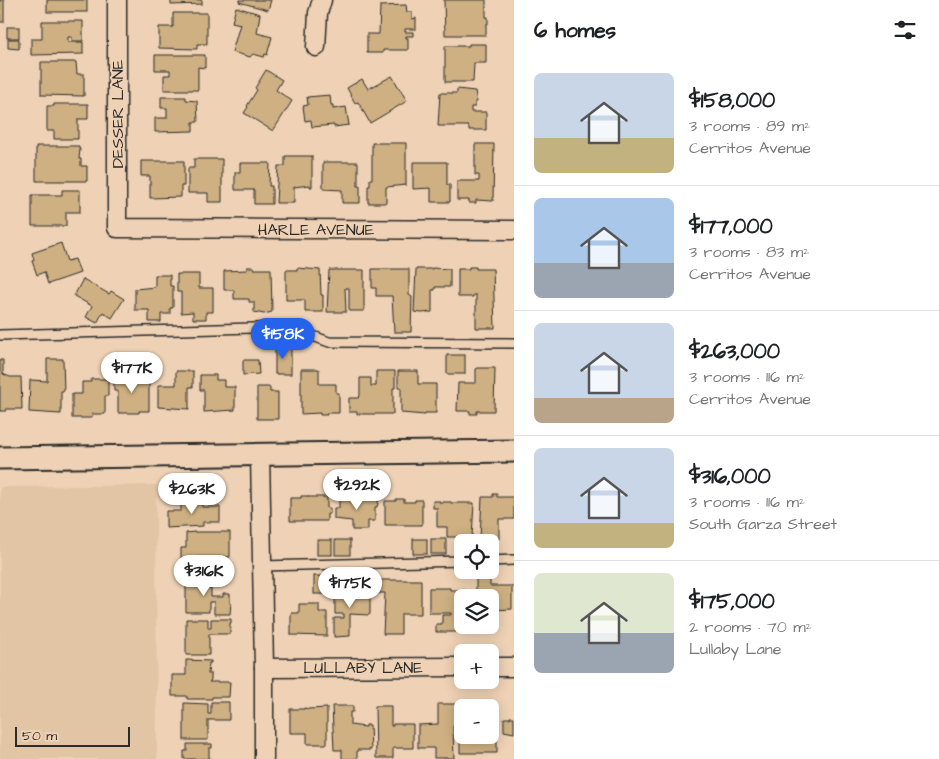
<!DOCTYPE html>
<html lang="en">
<head>
<meta charset="utf-8">
<style>
  body { margin:0; font-family:"Architects Daughter",sans-serif; background:#f2f2f2; color:#202124; height:100vh; display:flex; flex-direction:column; font-size:19px; white-space:nowrap }
  * { box-sizing:border-box; margin:0 }
  p { font-size:16px; color:#757577 }
  .icon { flex:none; width:28px; height:28px; fill:none; stroke:currentColor; stroke-width:2; stroke-linecap:round; stroke-linejoin:round }
  .map { position:relative; flex:1; overflow:hidden }
  .details { display:flex; flex-direction:column; background:#fff; width:425px }
  .details>* { flex:none }
  .controls { position:absolute; left:454px; top:534px; display:grid; gap:10px }
  .controls a { display:grid; place-items:center; width:45px; height:45px; border-radius:8px; background:#fff; box-shadow:0 2px 12px #0003; font-size:25px }
  .scale { position:absolute; left:15px; bottom:12px; width:115px; box-sizing:border-box; padding-left:5px; border:2px solid #2b2b2b; border-top:0; font-size:14px; line-height:18px; white-space:nowrap; color:#2b2b2b; -webkit-text-stroke:4px #efd2b5; paint-order:stroke }
  .price { position:absolute; translate:-50% -42px; padding:0 11px; border-radius:18px; background:#fff; color:#222; font-size:16px; line-height:32px; filter:drop-shadow(0 1px 2px #0008) }
  .price::after { content:''; position:absolute; left:50%; top:30px; width:15px; height:11px; margin-left:-8px; background:inherit; clip-path:polygon(0 0,100% 0,50% 100%) }
  .price.selected { background:#2563eb; color:#fff }
  ul { padding:0; list-style:none }
  li { display:flex; align-items:center; gap:15px; height:125px; padding:0 20px }
  li+li { border-top:1px solid #e0e0e0 }
  li span { display:grid; place-items:center; flex:none; width:140px; height:100px; border-radius:8px; color:#555 }
  li>.icon { margin-inline-start:auto }
  span .icon { width:60px; height:60px; fill:#fffc; stroke-width:1 }
  li b { font-size:21px }
  h2 { display:flex; justify-content:space-between; align-items:center; height:60px; padding:0 20px; font-size:21px }
  main { display:flex; flex:1; min-height:0 }
  .map>svg:first-child { display:block }
</style>
</head>
<body>
<main>
<div class="map">
<svg width="514" height="759" viewBox="0 0 514 759">
  <rect width="100%" height="100%" fill="#efd2b5"/>
  <filter id="ink" filterUnits="userSpaceOnUse"><feTurbulence type="fractalNoise" baseFrequency=".02" numOctaves="2"/><feDisplacementMap in="SourceGraphic" scale="10" xChannelSelector="R" yChannelSelector="G"/><feConvolveMatrix kernelMatrix="1 2 1 2 8 2 1 2 1" color-interpolation-filters="sRGB"/></filter>
  <g filter="url(#ink)">
    <path fill="#e1c5a4" d="M156,485L157,759H0V487Z"/>
    <g fill="#ceb082" stroke="#2b2b2b">
      <rect x="0" y="0" width="4" height="22"/>
      <rect x="47" y="0" width="40" height="12"/>
      <path d="M171,0H202V4L171,5Z"/>
      <path d="M240,0H271L268,10L239,2Z"/>
      <path d="M444,0H486V17H488V24H486V35H445Z"/>
      <path d="M406,5L407,12H412V19L416,18V29H405V32H413V36H406V38H408V50H383V53H367V34H379L380,6Z"/>
      <path d="M236,7L260,14L257,33L272,37L267,55L265,54L264,57L253,54L250,57L232,52L240,24L232,22Z"/>
      <path d="M173,13H207V44H197V49L159,48V27H173Z"/>
      <path d="M42,21H83V41H72V37H68V42H83V54L31,55V39H42Z"/>
      <rect x="7" y="27" width="12" height="11"/>
      <path d="M8,39H19V49L8,48Z"/>
      <path d="M469,44H486V63H474L473,82H445V46H469Z"/>
      <path d="M155,55H205V68L198,67V90H164V75H170V70H155Z"/>
      <path d="M41,62H76L77,74H84V96L41,95Z"/>
      <path d="M266,70L282,80L276,90L292,101L273,131L244,113L248,107L247,106L257,90L255,88Z"/>
      <path d="M392,76L407,101L370,123L358,102L355,103L347,88L362,79L368,89Z"/>
      <path d="M457,89L475,91L477,102H475V107H471V112H486V130H469V127L468,126H438L440,93H457Z"/>
      <path d="M330,95L331,105H333V109L346,107L349,125L334,127V125L312,127L311,120L305,121L303,106L308,105L307,97Z"/>
      <path d="M161,97H186V100L197,101L198,122H193V131L155,132V118H167V108H161Z"/>
      <path d="M54,104H88V119H78V139H54V131H47V106H54Z"/>
      <path d="M372,143H406V185L386,187V203H368V186H370V179H372Z"/>
      <path d="M475,144H494L493,201L476,200V203H469V200H457V181H479V175H475Z"/>
      <path d="M36,146H79V149H80L79,159H81V166H87V181H36Z"/>
      <path d="M285,156H312V187H310V185L294,187V203H276L278,166H285Z"/>
      <path d="M194,159H222V202H208V193H188V168H194Z"/>
      <path d="M141,161H184V186H181V197L150,198V176H141Z"/>
      <path d="M323,162H358V186H360V203H342V190L323,189Z"/>
      <path d="M413,162H447V185H450V202H431V188L413,189Z"/>
      <path d="M240,163H270L269,186H272V204H254V190H235V172H240Z"/>
      <path d="M62,190H80V212H66V226H32V195H62Z"/>
      <path d="M61,243L67,261L75,259L80,273L48,284L44,272L37,275L32,261L34,260L32,253Z"/>
      <path d="M247,267H254V269H271L272,312L264,314L254,312V302H249V299H234V290H224V271L247,270Z"/>
      <path d="M469,267H476V269H493L495,328H476V295H473V297H458V269H469Z"/>
      <path d="M297,268L320,270L321,295H323V312H305V300H286V270H297Z"/>
      <path d="M432,268L450,269V287H435V290H432V312L422,313L414,312L416,269H432Z"/>
      <path d="M372,269H409V295L412,297L411,332H394L392,296H376V288H372Z"/>
      <path d="M329,270H364V311H349V288H345L346,312H327Z"/>
      <path d="M177,274H199V288H213V312H206V319H193V312L181,313V292H177Z"/>
      <path d="M155,275H170V286H173V308H170V314H161V322H149V310H135V289L155,287Z"/>
      <path d="M83,279L109,294L111,291L124,299L112,318L103,312L97,323L86,317L92,306L74,296Z"/>
      <rect x="275" y="347" width="16" height="27"/>
      <rect x="447" y="355" width="18" height="19"/>
      <path d="M47,359H63L64,391H61V414L29,412L30,380L47,381Z"/>
      <path d="M0,360H3V374L10,377H21L22,409H6V411H0Z"/>
      <path d="M243,360H258L259,374L243,375Z"/>
      <path d="M478,368H495L494,411H477V414H470V411H457L458,383H476V369Z"/>
      <path d="M301,369H319V384H336V393H339V413H326L327,415H320V413L301,414Z"/>
      <path d="M176,371H193V387H189V409L158,407V385H176Z"/>
      <path d="M376,371H395V388H393V414H357V412H349V398H358L360,396V378H371V386H376Z"/>
      <path d="M398,371H418V384H436V413H425V415L401,413V387H398Z"/>
      <path d="M200,375H216V380H224V387H235V410L204,412V390H200Z"/>
      <path d="M114,376L149,377V411H139V413H118V391H114Z"/>
      <path d="M91,379H108V396H105V414H92V418H72V394H82V382H91Z"/>
      <path d="M257,387H270V392H278V419H257Z"/>
      <path d="M493,494H497V497H514V519H499V539H480L482,497H493Z"/>
      <path d="M301,496H308V497H327V508H330V514H327V521H290V498H301Z"/>
      <path d="M355,496L379,498L377,507H375V521H368V530H352V521L334,519V508H339V497H355Z"/>
      <path d="M181,499L202,501V507H220V522H203V526L166,528V511H181Z"/>
      <path d="M396,499H404V502H415V500H422V525H385V501H396Z"/>
      <path d="M433,501H440V503H443V502H451V503H474L472,537H447V527H437V508H433Z"/>
      <path d="M194,532H230V557H197V571H181V548H186V533Z"/>
      <rect x="413" y="539" width="14" height="15"/>
      <rect x="431" y="539" width="15" height="15"/>
      <rect x="317" y="540" width="15" height="15"/>
      <rect x="335" y="540" width="15" height="15"/>
      <path d="M476,575H490V586H512V609L492,610V630H474V625H490V598H476Z"/>
      <path d="M186,576H211V580H209V589H211V597H223V594H230V603H231L230,614H214V602H209V612H186Z"/>
      <rect x="314" y="576" width="16" height="18"/>
      <path d="M377,580H421V614H401V634H383L385,593H377Z"/>
      <path d="M429,588H450V590H465V598H462V625H466V632H436V624H442V615H451V613H429Z"/>
      <path d="M335,591H370V614L369,615L350,614V636L334,637V618H344V614H335Z"/>
      <path d="M299,604H319V612H327V636L291,635V613H299Z"/>
      <path d="M186,619H208V628H211V619H231V623H230V634H209V655H186Z"/>
      <path d="M186,660L211,661V663H209L208,674H211V680L209,682H230L229,697H212V699H187V696H172V675H186Z"/>
      <path d="M211,702H229V720H208V740H184V703L208,704V714H211Z"/>
      <path d="M438,704H456V726H453L454,758H434V748H418V725L438,724Z"/>
      <path d="M332,706H353V712H350V725L366,727V725H370L371,750H357V759H342V750H334Z"/>
      <path d="M375,706H391V726H393V724H413V748H393V758H376Z"/>
      <path d="M304,708L309,709L327,708V744H307V733H290V709H304Z"/>
      <rect x="459" y="709" width="3" height="17"/>
      <path d="M510,717H514V733L504,731V718H510Z"/>
      <path d="M460,729H462V735H490V729H497V753H460Z"/>
      <path d="M187,744H212V748H209V758L212,759H184V751H187Z"/>
    </g>
    <g fill="none" stroke-linecap="round" stroke-linejoin="round">
      <defs>
        <g id="service">
          <path d="M0,335L289,327L329,342L514,343"/>
          <path d="M490,561L514,560"/>
          <path d="M262,566L462,561"/>
        </g>
        <g id="minor">
          <path d="M117,0V228L514,230"/>
          <path d="M316,47L318,13L322,0"/>
          <path d="M260,454L264,668V759"/>
          <path d="M490,667H514"/>
          <path d="M264,668L462,667"/>
        </g>
        <path id="tertiary" d="M0,458L514,451"/>
      </defs>
      <use href="#service" stroke="#2b2b2b" stroke-width="12"/>
      <use href="#minor" stroke="#2b2b2b" stroke-width="21"/>
      <use href="#tertiary" stroke="#2b2b2b" stroke-width="25"/>
      <use href="#service" stroke="#efd2b5" stroke-width="9"/>
      <use href="#minor" stroke="#efd2b5" stroke-width="18"/>
      <use href="#tertiary" stroke="#efd2b5" stroke-width="21"/>
    </g>
  </g>
  <g text-anchor="middle" stroke-width="4" stroke-linejoin="round" paint-order="stroke">
    <g font-size="16" fill="#2b2b2b" stroke="#efd2b5">
      <text transform="translate(117 114) rotate(-90)" y="6">DESSER LANE</text>
      <text x="316" y="235">HARLE AVENUE</text>
      <text x="363" y="673">LULLABY LANE</text>
    </g>
  </g>
</svg>
<div class="controls">
<a><svg class="icon" aria-label="locate" viewBox="0 0 24 24"><circle cx="12" cy="12" r="6"/><path d="M12 2v4M12 18v4M2 12h4M18 12h4"/></svg></a>
<a><svg class="icon" aria-label="layers" viewBox="0 0 24 24"><path d="M12 4l9 5-9 5-9-5zM3 14l9 5 9-5"/></svg></a>
<a>+</a>
<a>−</a>
</div>
<div class="scale">50 m</div>
<b class="price selected" style="left:283px;top:360px">$158K</b>
<b class="price" style="left:132px;top:394px">$177K</b>
<b class="price" style="left:357px;top:511px">$292K</b>
<b class="price" style="left:192px;top:515px">$263K</b>
<b class="price" style="left:204px;top:597px">$316K</b>
<b class="price" style="left:350px;top:609px">$175K</b>
</div>
<section class="details">
<h2>6 homes<svg class="icon" aria-label="filters" viewBox="0 0 24 24"><path d="M4 7h16M4 17h16"/><circle cx="9" cy="7" r="2"/><circle cx="15" cy="17" r="2"/></svg></h2>
<ul>
<li><span style="background:linear-gradient(#c9d6e8 65%,#c2b280 0)"><svg class="icon" aria-label="home" viewBox="0 0 24 24"><path d="M3 11l9-7 9 7M6 9v11h12V9"/></svg></span><div><b>$158,000</b><p>3 rooms · 89 m²</p><p>Cerritos Avenue</p></div></li>
<li><span style="background:linear-gradient(#a9c7e8 65%,#9aa5b1 0)"><svg class="icon" aria-label="home" viewBox="0 0 24 24"><path d="M3 11l9-7 9 7M6 9v11h12V9"/></svg></span><div><b>$177,000</b><p>3 rooms · 83 m²</p><p>Cerritos Avenue</p></div></li>
<li><span style="background:linear-gradient(#c9d6e8 75%,#b9a48a 0)"><svg class="icon" aria-label="home" viewBox="0 0 24 24"><path d="M3 11l9-7 9 7M6 9v11h12V9"/></svg></span><div><b>$263,000</b><p>3 rooms · 116 m²</p><p>Cerritos Avenue</p></div></li>
<li><span style="background:linear-gradient(#c9d6e8 75%,#c2b280 0)"><svg class="icon" aria-label="home" viewBox="0 0 24 24"><path d="M3 11l9-7 9 7M6 9v11h12V9"/></svg></span><div><b>$316,000</b><p>3 rooms · 116 m²</p><p>South Garza Street</p></div></li>
<li><span style="background:linear-gradient(#dfe7d0 60%,#9aa5b1 0)"><svg class="icon" aria-label="home" viewBox="0 0 24 24"><path d="M3 11l9-7 9 7M6 9v11h12V9"/></svg></span><div><b>$175,000</b><p>2 rooms · 70 m²</p><p>Lullaby Lane</p></div></li>
</ul>
</section>
</main>
</body>
</html>
